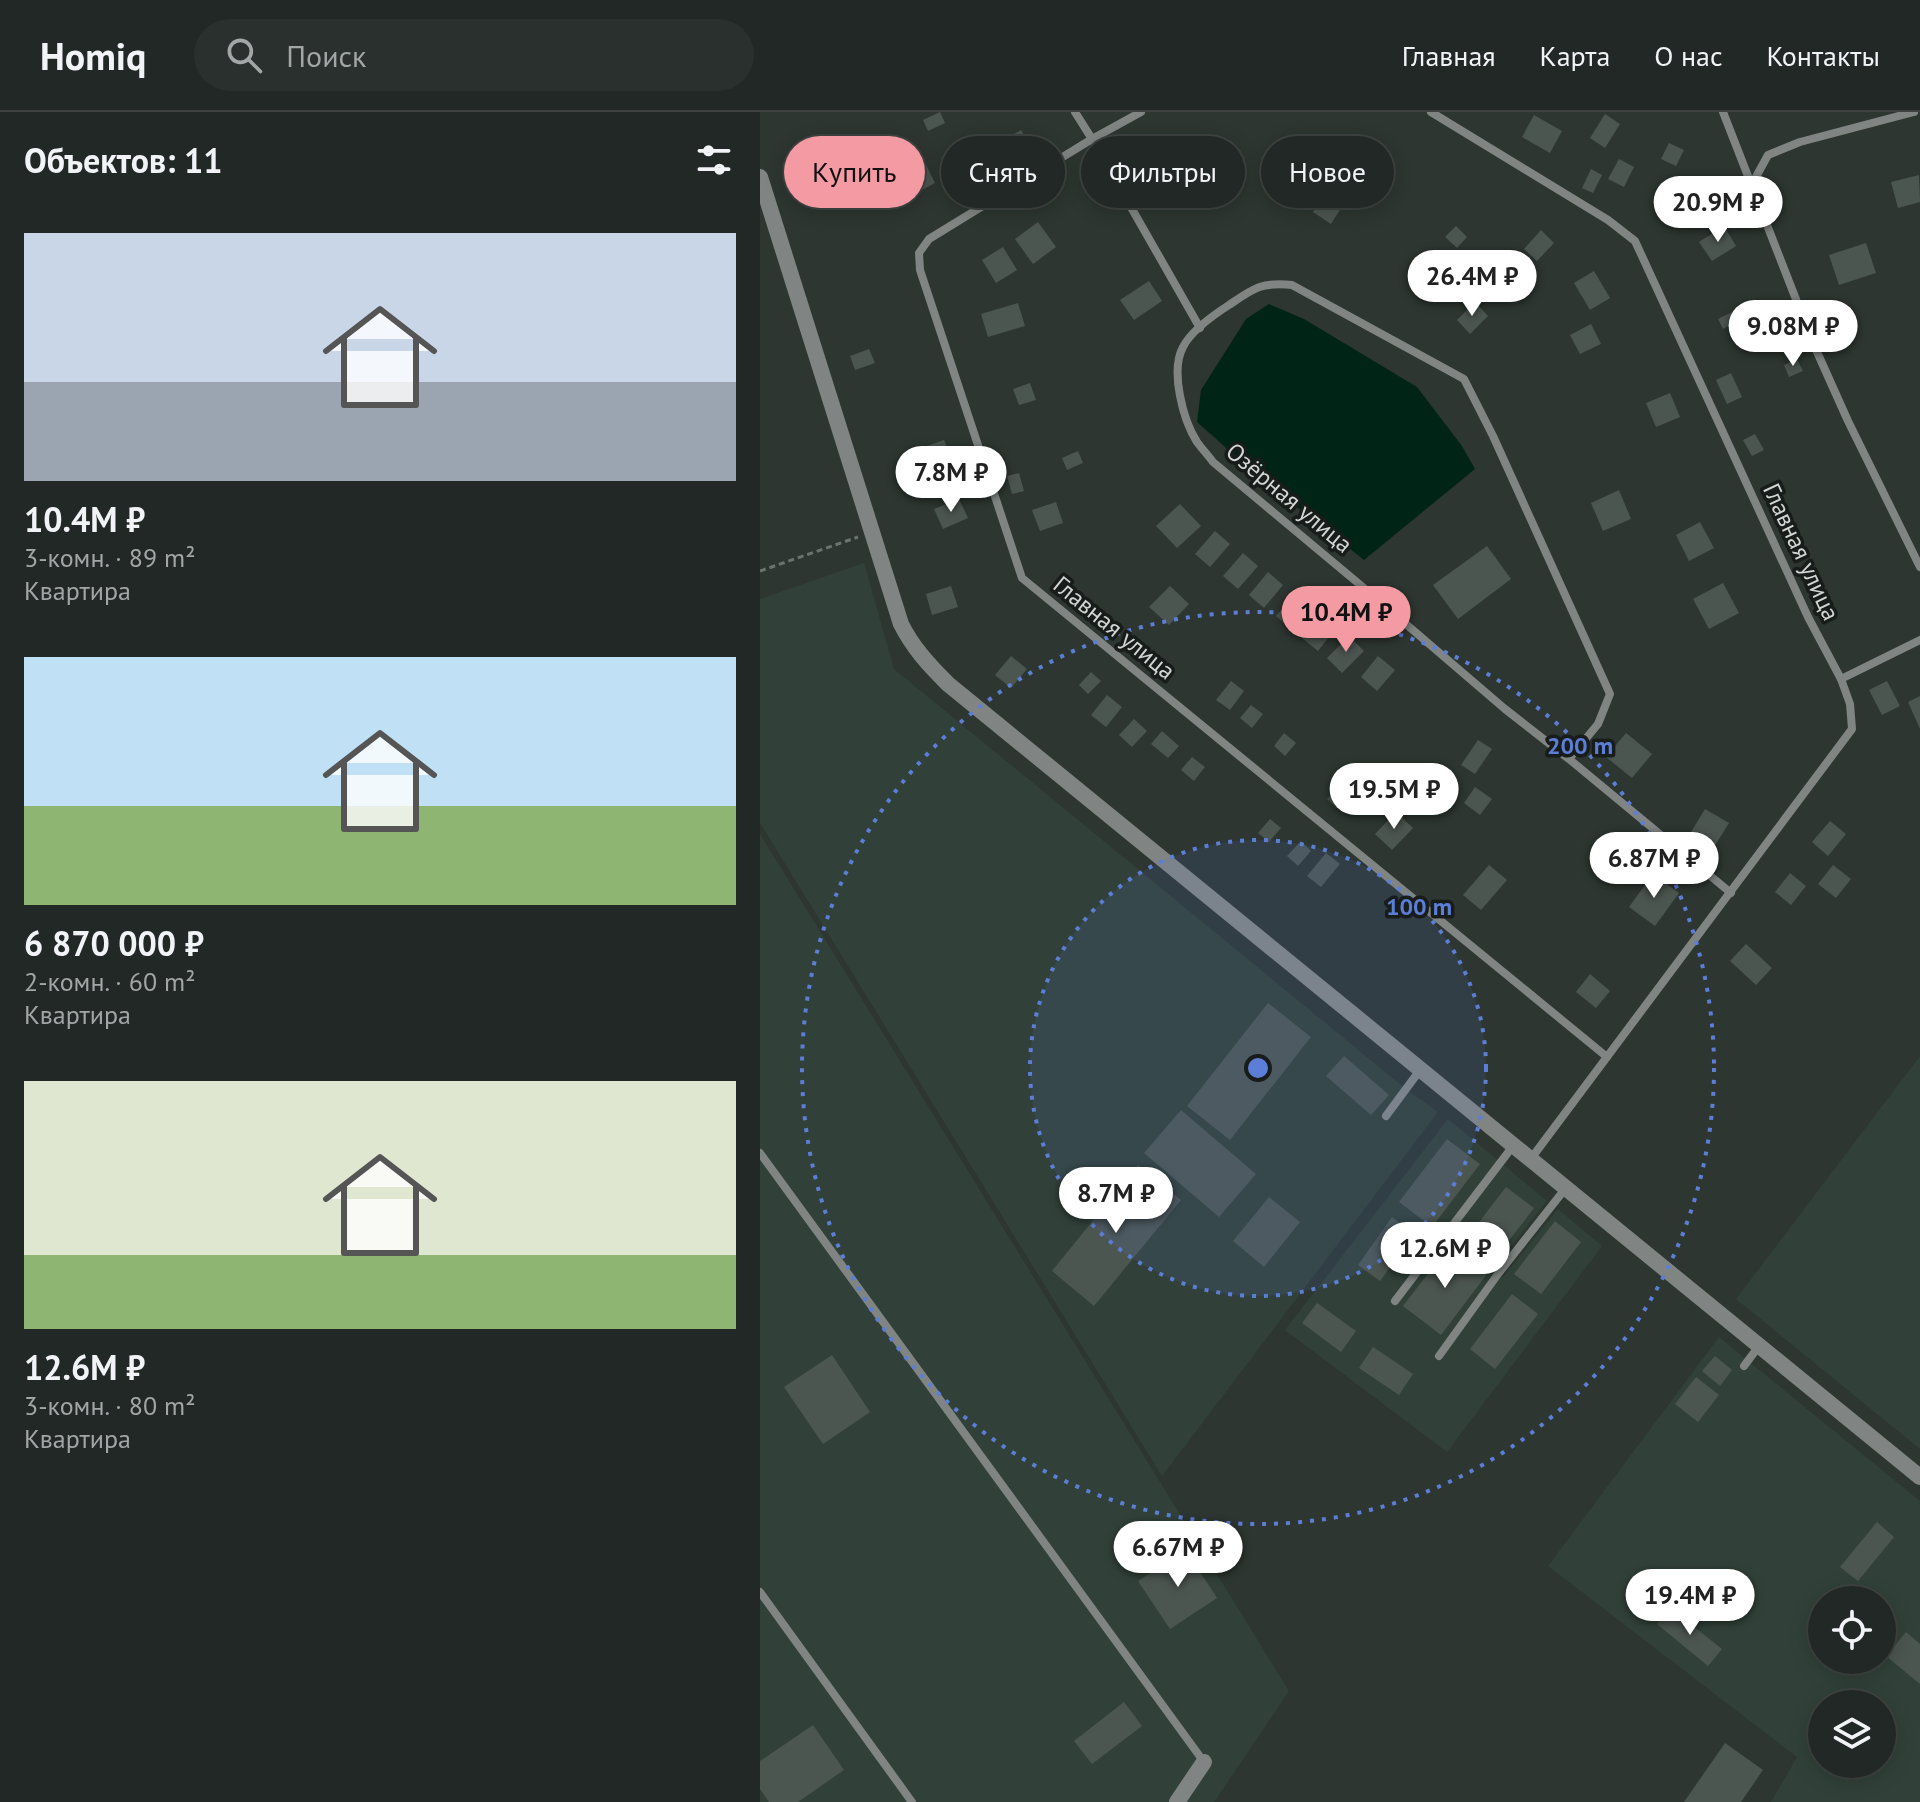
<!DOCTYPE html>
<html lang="ru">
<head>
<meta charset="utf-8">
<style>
  body { margin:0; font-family:"PT Sans",sans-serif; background:#2a302d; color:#f1f3f6; height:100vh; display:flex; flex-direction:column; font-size:30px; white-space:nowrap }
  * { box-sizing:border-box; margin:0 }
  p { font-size:26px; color:#a2a6a7 }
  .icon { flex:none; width:44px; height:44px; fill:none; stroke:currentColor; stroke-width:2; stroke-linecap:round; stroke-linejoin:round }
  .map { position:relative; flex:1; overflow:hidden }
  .drawer { display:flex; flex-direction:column; background:#222825; width:760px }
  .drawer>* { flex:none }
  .banner { position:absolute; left:24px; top:24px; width:760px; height:72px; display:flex; gap:16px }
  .tools { position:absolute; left:1048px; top:1474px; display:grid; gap:16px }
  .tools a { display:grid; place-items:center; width:88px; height:88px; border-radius:50%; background:#222825; box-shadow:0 4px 20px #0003,0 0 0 2px #3f4442; font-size:40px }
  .price { position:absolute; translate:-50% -68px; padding:0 18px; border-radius:28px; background:#fff; color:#222; font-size:26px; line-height:52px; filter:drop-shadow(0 2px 4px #0008) }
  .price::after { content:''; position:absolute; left:50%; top:48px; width:24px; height:18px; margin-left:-12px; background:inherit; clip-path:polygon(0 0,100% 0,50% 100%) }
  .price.current { background:#f49aa2; color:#111 }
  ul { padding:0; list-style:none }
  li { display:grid; align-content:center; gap:16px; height:424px; padding:0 24px }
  li span { display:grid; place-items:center; height:248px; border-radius:0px; color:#555 }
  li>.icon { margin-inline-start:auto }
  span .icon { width:144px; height:144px; fill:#fffc; stroke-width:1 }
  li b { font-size:34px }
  h2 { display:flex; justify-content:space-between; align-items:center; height:96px; padding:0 24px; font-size:34px }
  .pill { padding:0 28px; border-radius:36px; background:#222825; box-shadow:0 4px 20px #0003,0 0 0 2px #3f4442; font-size:28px; line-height:72px }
  .pill.current { background:#f49aa2; color:#111 }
  header { display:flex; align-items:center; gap:48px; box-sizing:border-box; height:112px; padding:0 40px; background:#222825; border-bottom:2px solid #3f4442 }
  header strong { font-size:38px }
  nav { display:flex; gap:44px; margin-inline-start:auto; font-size:28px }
  .search { width:560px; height:72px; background:#2a302d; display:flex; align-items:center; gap:20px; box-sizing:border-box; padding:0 28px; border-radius:44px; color:#a2a6a7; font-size:30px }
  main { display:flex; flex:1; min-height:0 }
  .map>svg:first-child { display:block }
</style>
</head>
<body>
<header>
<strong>Homiq</strong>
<div class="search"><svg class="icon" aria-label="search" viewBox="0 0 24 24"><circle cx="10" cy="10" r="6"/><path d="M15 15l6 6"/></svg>Поиск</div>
<nav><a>Главная</a><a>Карта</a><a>О нас</a><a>Контакты</a></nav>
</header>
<main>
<section class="drawer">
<h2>Объектов: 11<svg class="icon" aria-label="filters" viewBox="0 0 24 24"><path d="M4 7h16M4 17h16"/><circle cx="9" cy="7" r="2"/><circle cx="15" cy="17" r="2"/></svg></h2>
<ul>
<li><span style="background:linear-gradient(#c9d6e8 60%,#9aa5b1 0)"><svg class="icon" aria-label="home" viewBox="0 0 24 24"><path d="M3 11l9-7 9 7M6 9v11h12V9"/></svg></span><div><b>10.4M ₽</b><p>3-комн. · 89 m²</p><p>Квартира</p></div></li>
<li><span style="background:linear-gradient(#bfe0f5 60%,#8fb573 0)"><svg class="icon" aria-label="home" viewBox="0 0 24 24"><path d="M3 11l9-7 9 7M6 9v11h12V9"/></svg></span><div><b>6 870 000 ₽</b><p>2-комн. · 60 m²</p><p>Квартира</p></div></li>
<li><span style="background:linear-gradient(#dfe7d0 70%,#8fb573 0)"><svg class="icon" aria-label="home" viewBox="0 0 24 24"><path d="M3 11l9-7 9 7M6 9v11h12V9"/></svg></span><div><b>12.6M ₽</b><p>3-комн. · 80 m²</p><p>Квартира</p></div></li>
</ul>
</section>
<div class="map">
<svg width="1160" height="1690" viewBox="0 0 1160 1690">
  <rect width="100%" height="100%" fill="#2d3631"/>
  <g fill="#314139" fill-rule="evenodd">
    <path d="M104,451L134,557L646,977L678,1000L402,1364L0,711V487Z"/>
    <path d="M0,722L529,1579L454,1690H0Z"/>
    <path d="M1160,944V1337L976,1187Z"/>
    <path d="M688,1007L787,1089L733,1157L742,1166L798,1097L842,1134L687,1340L525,1218Z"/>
    <path d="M959,1225L1160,1389V1690H1011L1037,1645L788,1454ZM1062,1488H1122V1548H1062ZM1062,1592H1122V1652H1062Z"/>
  </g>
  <path fill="#002517" d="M509,192L544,207L657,275L702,334L715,357L604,448L500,366L437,310L441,278L486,207Z"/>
  <g fill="#4c5651">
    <path d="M180,0L185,11L168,19L163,8Z"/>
    <path d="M845,2L860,12L845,36L830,26Z"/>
    <path d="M774,3L802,19L790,41L762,25Z"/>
    <path d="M261,18L271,35L259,42L249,25Z"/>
    <path d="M909,31L924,38L916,54L901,47Z"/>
    <path d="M859,47L874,55L864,75L848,67Z"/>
    <path d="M164,49L175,71L158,80L147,57Z"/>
    <path d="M831,57L842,63L833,81L822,76Z"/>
    <path d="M77,62L89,76L76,87L64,74Z"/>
    <path d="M1159,63L1160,90L1138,96L1131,70Z"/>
    <path d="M570,73L588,85L571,112L553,100Z"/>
    <path d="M278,110L296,135L273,152L255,127Z"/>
    <path d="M696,114L707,125L697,136L685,125Z"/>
    <path d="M964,114L976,134L952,149L939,130Z"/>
    <path d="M781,118L794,131L777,149L764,137Z"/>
    <path d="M1106,131L1116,161L1079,173L1069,143Z"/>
    <path d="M243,135L257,158L236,171L222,148Z"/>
    <path d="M834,159L850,186L830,198L814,171Z"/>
    <path d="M389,169L402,189L374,208L360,188Z"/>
    <path d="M715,190L728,204L710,222L697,208Z"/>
    <path d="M258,191L265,214L228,225L221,202Z"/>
    <path d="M976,198L981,207L963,217L958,207Z"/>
    <path d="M831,212L841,232L820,242L810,223Z"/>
    <path d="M109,237L115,251L95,258L90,244Z"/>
    <path d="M1037,247L1043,259L1029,265L1024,253Z"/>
    <path d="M971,261L982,285L967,292L956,268Z"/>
    <path d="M270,271L276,288L259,293L253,277Z"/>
    <path d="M910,281L920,305L896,315L886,291Z"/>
    <path d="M995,322L1004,338L992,344L983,328Z"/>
    <path d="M184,328L189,341L166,350L161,336Z"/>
    <path d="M318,339L323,351L307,358L302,346Z"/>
    <path d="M191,357L196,374L173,381L167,364Z"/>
    <path d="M259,361L264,379L252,382L247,364Z"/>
    <path d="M859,378L871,407L843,419L831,391Z"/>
    <path d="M199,387L208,406L183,417L174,397Z"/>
    <path d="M296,390L303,411L280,419L272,398Z"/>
    <path d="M420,392L441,414L417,436L396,414Z"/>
    <path d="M940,410L954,436L929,449L916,423Z"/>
    <path d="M455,419L470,432L450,455L435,442Z"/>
    <path d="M727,434L751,467L698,507L673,473Z"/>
    <path d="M483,441L498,454L478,477L463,464Z"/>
    <path d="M508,460L523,473L504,496L489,483Z"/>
    <path d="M963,471L979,501L949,517L933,487Z"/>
    <path d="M191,474L198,495L172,503L166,482Z"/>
    <path d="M410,474L429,492L409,513L389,495Z"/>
    <path d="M536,481L551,494L531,517L516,504Z"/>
    <path d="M562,501L578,514L558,539L542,526Z"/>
    <path d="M589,524L604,539L582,561L567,546Z"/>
    <path d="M251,544L267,557L251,576L235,563Z"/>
    <path d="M618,544L635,558L617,579L601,565Z"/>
    <path d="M331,560L341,569L328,582L319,573Z"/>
    <path d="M471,569L484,579L470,598L456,588Z"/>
    <path d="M1127,569L1140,594L1122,603L1109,578Z"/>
    <path d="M347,583L362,595L346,615L331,603Z"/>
    <path d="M1160,584V617L1148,590Z"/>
    <path d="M491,593L503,602L492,616L480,606Z"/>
    <path d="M374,607L387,619L372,635L359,623Z"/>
    <path d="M402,619L419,634L408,646L391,632Z"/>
    <path d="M524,621L536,631L525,644L514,634Z"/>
    <path d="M866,621L892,642L872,666L846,645Z"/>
    <path d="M718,628L732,637L715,662L701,653Z"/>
    <path d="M432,645L445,655L434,669L421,658Z"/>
    <path d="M715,675L732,687L720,703L704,691Z"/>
    <path d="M577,677L587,686L577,696L567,687Z"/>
    <path d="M945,697L969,711L954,735L931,720Z"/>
    <path d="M636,700L653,716L632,738L615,722Z"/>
    <path d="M510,707L521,716L509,730L498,721Z"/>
    <path d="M1070,709L1086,722L1068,744L1052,730Z"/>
    <path d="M541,729L551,739L538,754L527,744Z"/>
    <path d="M566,741L580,752L561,775L547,764Z"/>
    <path d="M729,753L747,768L721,798L703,783Z"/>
    <path d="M1073,753L1091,767L1076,786L1058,772Z"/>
    <path d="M1030,761L1046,774L1031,793L1015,780Z"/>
    <path d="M893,762L919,781L895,814L869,795Z"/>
    <path d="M986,832L1012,856L996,873L970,849Z"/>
    <path d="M830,862L850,879L836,896L816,880Z"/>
    <path d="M508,891L551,925L470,1028L427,994Z"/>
    <path d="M584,944L629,983L611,1003L566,964Z"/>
    <path d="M421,998L496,1062L459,1105L384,1041Z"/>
    <path d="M687,1027L720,1052L672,1115L639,1090Z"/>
    <path d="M378,1053L421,1088L334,1194L292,1159Z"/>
    <path d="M746,1075L774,1096L731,1152L703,1131Z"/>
    <path d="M509,1085L540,1110L504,1155L473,1129Z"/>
    <path d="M632,1105L655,1122L620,1169L598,1153Z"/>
    <path d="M795,1109L821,1130L781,1182L754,1162Z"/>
    <path d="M690,1133L727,1162L681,1223L643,1194Z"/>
    <path d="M752,1182L778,1202L735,1257L710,1237Z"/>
    <path d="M557,1191L596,1219L581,1240L542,1211Z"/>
    <path d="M613,1235L653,1262L639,1283L599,1256Z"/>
    <path d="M72,1243L110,1300L63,1332L24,1275Z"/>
    <path d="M955,1244L972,1258L960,1274L942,1259Z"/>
    <path d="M936,1265L959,1283L938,1310L915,1292Z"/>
    <path d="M1117,1410L1134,1425L1098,1469L1080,1455Z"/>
    <path d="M426,1438L457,1486L410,1517L378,1469Z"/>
    <path d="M910,1496L962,1537L948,1554L897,1512Z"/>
    <path d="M1146,1520L1160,1532V1572L1126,1544Z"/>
    <path d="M364,1590L382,1614L332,1652L314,1629Z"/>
    <path d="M53,1613L84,1658L38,1690H9L0,1677V1649Z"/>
    <path d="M965,1631L1003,1658L981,1690H924Z"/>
  </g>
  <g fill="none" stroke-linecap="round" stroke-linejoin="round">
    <path stroke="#6c7470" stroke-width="3" stroke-dasharray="6 4" stroke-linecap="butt" d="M0,459L98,425"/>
    <g stroke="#808583" stroke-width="8">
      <path d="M315,0L332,27L381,0"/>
      <path d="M671,0L848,108L875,129L1048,505L1081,567L1090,592L1092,617L770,1048"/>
      <path d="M963,0L1053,231L1088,309L1160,455"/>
      <path d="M991,74L1008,43L1040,30L1154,0"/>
      <path d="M440,216L332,27L169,127L159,141L160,158L262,466L847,945"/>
      <path d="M1081,567L1160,528"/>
      <path d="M809,647L838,612L850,582L733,324L704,267L532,173C501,170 494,176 469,193C455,202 431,219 423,235C410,259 423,308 437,330C442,337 448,343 453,350L598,471L745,597L809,647L971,781"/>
      <path d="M626,1004L660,958"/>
      <path d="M0,1041L444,1650"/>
      <path d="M635,1189L753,1034"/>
      <path d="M679,1244L738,1162L805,1077"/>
      <path d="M984,1254L999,1234"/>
      <path d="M0,1480L152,1690"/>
    </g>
    <g stroke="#808583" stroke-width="16">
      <path d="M0,65L141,512C153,536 169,553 188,572L1160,1365"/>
      <path d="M417,1690L444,1650"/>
    </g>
  </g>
  <circle cx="498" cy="956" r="228" fill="#5c7ed7" fill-opacity=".12"/>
  <g fill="none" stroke="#5c7ed7" stroke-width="4" stroke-dasharray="4 8">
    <circle cx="498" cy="956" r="228"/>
    <circle cx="498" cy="956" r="456"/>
  </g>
  <g text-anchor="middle" stroke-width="7" stroke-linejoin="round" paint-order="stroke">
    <g font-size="24" fill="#d1d7d4" stroke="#181c1a">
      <text transform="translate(529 386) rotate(40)" y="8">Озёрная улица</text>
      <text transform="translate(1041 440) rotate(65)" y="8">Главная улица</text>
      <text transform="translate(354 516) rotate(39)" y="8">Главная улица</text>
    </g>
  </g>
  <circle cx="498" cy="956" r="12" fill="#5c7ed7" stroke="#181c1a" stroke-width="4"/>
  <g font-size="24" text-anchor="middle" font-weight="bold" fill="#5c7ed7" stroke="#181c1a" stroke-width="7" stroke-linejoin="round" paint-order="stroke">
    <text x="820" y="642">200 m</text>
    <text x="659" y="803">100 m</text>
  </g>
</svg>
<div class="tools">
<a><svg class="icon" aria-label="locate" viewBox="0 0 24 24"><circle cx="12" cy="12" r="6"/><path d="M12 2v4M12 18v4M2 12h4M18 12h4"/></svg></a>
<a><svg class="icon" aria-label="layers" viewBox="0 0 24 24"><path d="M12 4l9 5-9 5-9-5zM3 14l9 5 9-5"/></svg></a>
</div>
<b class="price" style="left:958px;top:132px">20.9M ₽</b>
<b class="price" style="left:712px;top:206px">26.4M ₽</b>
<b class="price" style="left:1033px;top:256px">9.08M ₽</b>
<b class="price" style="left:191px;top:402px">7.8M ₽</b>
<b class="price current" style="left:586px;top:542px">10.4M ₽</b>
<b class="price" style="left:634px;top:719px">19.5M ₽</b>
<b class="price" style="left:894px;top:788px">6.87M ₽</b>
<b class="price" style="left:356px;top:1123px">8.7M ₽</b>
<b class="price" style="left:685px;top:1178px">12.6M ₽</b>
<b class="price" style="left:418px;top:1477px">6.67M ₽</b>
<b class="price" style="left:930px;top:1525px">19.4M ₽</b>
<div class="banner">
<a class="pill current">Купить</a>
<a class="pill">Снять</a>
<a class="pill">Фильтры</a>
<a class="pill">Новое</a>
</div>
</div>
</main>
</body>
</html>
